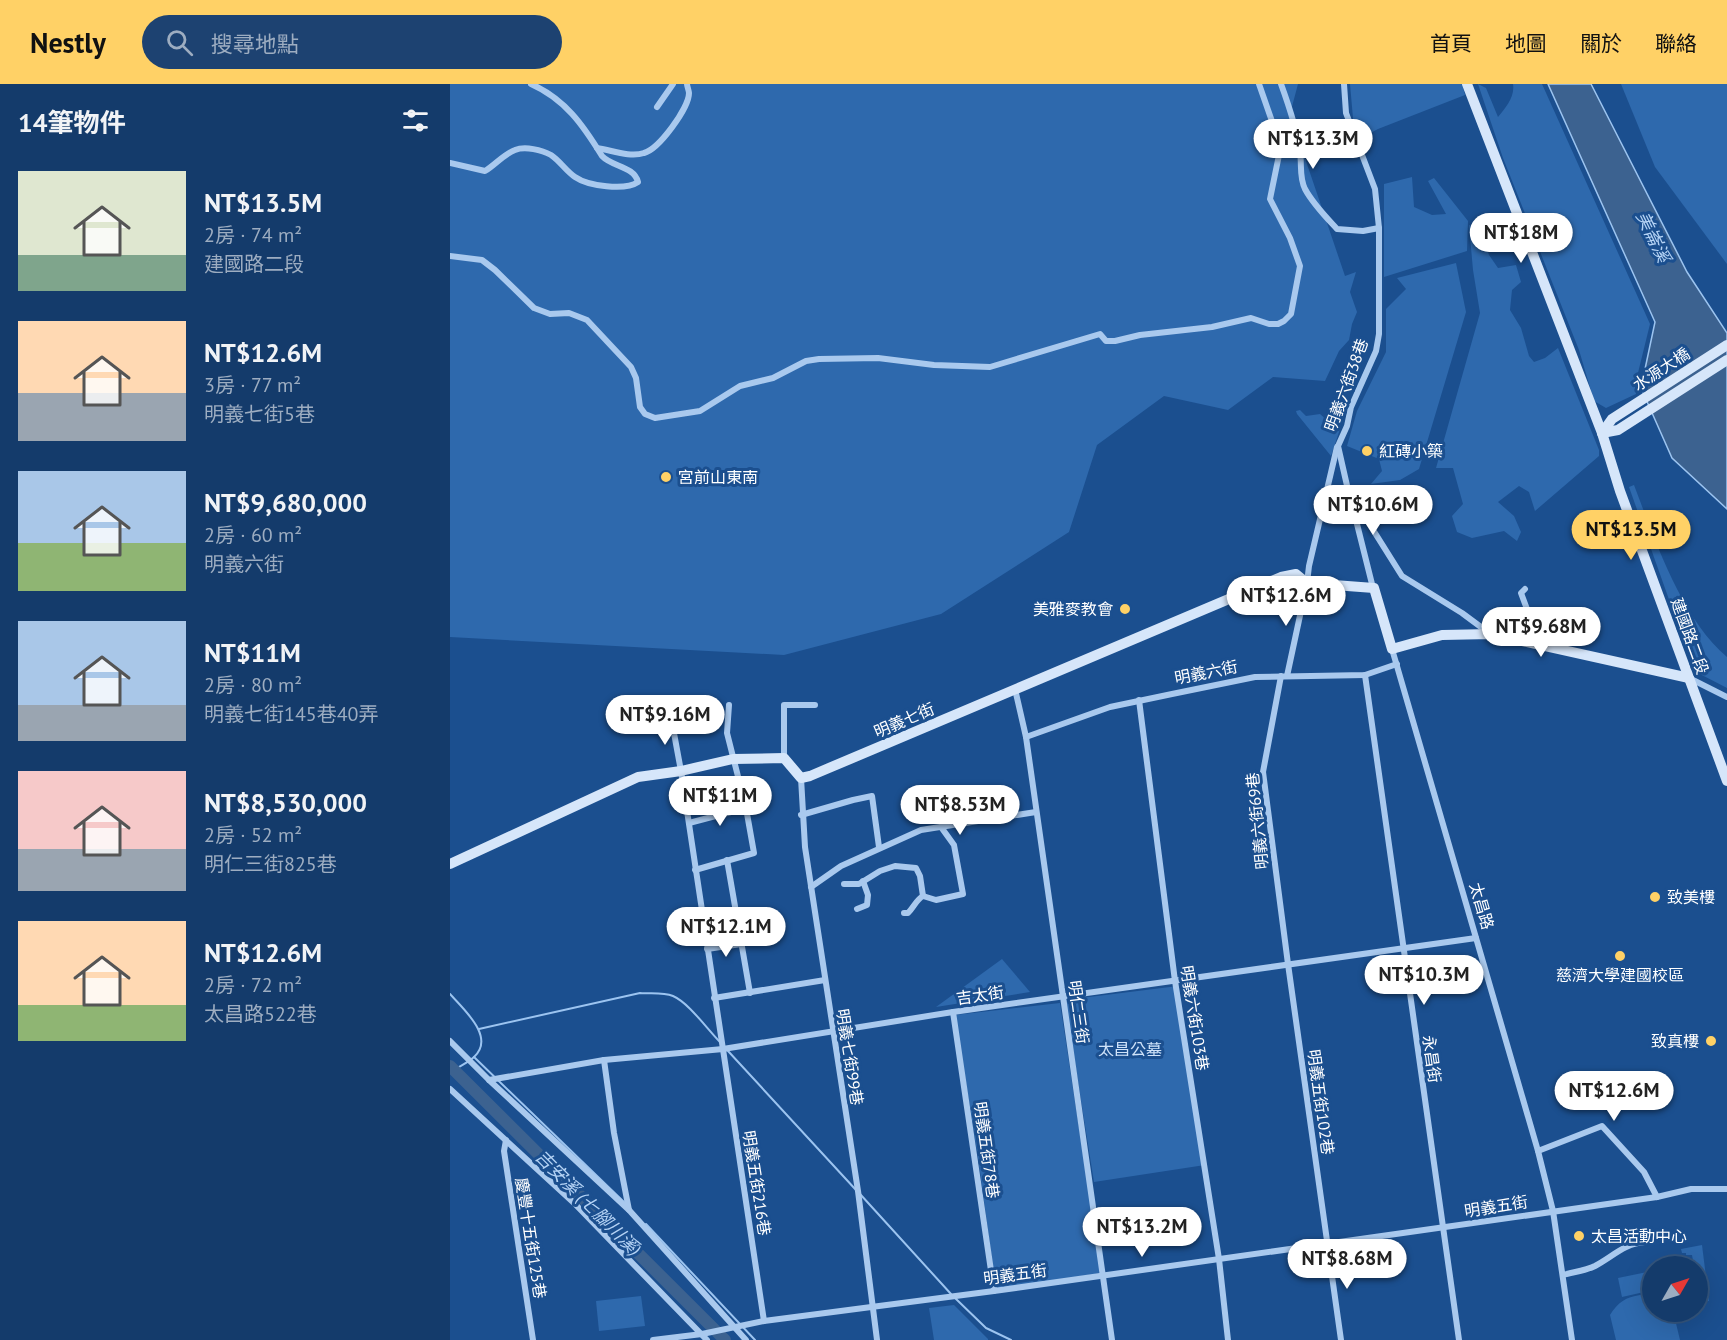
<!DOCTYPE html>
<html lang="zh-TW">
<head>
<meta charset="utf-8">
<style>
  body { margin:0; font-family:"PT Sans","Noto Sans TC",sans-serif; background:#1d4271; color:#f1f3f6; height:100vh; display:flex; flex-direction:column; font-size:22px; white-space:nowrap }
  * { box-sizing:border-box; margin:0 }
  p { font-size:20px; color:#9dadc1 }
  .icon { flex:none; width:33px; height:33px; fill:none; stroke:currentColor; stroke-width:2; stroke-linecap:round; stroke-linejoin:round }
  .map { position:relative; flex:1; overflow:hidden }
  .side { display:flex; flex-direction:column; background:#143b6b; width:450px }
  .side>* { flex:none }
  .needle { width:39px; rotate:51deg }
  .tools { position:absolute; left:1192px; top:1172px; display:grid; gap:12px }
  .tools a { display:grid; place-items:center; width:66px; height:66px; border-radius:50%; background:#143b6b; box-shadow:0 6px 24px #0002,0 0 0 2px #33557e; font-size:30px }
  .price { position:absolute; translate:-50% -51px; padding:0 14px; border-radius:21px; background:#fff; color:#222; font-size:20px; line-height:39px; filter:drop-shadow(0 2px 3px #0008) }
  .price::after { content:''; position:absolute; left:50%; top:36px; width:18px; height:14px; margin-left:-9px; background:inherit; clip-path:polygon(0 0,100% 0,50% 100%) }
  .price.active { background:#ffd166; color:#111 }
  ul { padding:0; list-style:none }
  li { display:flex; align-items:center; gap:18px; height:150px; padding:0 18px }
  li span { display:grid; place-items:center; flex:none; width:168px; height:120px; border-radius:0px; color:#555 }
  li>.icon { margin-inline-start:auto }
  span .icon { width:72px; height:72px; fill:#fffc; stroke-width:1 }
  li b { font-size:26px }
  h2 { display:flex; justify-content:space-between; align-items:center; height:72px; padding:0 18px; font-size:26px }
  header { display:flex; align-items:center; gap:36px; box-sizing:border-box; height:84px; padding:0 30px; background:#ffd166; color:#111 }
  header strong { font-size:28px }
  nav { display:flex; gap:33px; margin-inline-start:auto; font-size:21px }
  .search { width:420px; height:54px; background:#1d4271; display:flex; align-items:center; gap:15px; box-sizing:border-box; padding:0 21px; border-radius:33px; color:#9dadc1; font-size:22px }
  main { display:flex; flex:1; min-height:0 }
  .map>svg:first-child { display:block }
</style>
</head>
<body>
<header>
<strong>Nestly</strong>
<div class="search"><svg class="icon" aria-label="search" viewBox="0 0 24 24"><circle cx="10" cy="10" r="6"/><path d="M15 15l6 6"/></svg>搜尋地點</div>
<nav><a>首頁</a><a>地圖</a><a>關於</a><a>聯絡</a></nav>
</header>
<main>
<section class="side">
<h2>14筆物件<svg class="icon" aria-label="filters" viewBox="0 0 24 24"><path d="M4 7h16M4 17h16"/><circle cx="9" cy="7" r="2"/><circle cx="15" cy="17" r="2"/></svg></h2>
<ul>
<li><span style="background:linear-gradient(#dfe7d0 70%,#7fa58c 0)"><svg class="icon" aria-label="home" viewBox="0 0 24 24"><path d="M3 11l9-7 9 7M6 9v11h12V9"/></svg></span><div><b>NT$13.5M</b><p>2房 · 74 m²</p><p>建國路二段</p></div></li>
<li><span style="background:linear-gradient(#ffd9b3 60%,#9aa5b1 0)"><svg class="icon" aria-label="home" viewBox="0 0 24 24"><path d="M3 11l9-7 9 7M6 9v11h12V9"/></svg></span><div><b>NT$12.6M</b><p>3房 · 77 m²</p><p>明義七街5巷</p></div></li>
<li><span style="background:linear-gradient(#a9c7e8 60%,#8fb573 0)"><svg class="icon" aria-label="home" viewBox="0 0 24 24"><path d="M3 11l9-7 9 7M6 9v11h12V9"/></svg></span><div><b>NT$9,680,000</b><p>2房 · 60 m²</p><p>明義六街</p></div></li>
<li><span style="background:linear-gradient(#a9c7e8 70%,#9aa5b1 0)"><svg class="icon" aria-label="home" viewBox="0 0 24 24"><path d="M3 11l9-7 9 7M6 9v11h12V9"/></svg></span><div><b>NT$11M</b><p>2房 · 80 m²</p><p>明義七街145巷40弄</p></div></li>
<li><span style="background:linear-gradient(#f6c9c9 65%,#9aa5b1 0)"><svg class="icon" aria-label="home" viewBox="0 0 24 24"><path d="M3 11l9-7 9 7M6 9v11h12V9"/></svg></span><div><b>NT$8,530,000</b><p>2房 · 52 m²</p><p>明仁三街825巷</p></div></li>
<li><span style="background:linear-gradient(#ffd9b3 70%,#8fb573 0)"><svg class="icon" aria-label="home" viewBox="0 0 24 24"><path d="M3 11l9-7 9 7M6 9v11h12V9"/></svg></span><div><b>NT$12.6M</b><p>2房 · 72 m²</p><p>太昌路522巷</p></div></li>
</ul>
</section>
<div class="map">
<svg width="1277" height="1256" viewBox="0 0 1277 1256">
  <rect width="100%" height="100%" fill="#1b4f8f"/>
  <g fill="#2e69ad">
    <path d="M0,0H848L840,30L895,192L906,188L900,208L907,228L902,240L899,256L889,267L875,297L823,293L778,326L714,312L647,361L619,448L491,530L334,571L0,553Z"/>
    <path d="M900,0H1012L1015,11L928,45L905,57Z"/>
    <path d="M1028,0L1036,4L1048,33C1056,23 1065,13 1063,0H1092L1200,240L1185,301L1186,310L1156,324L1144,317L1129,266L1053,74Z"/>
    <path d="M1171,0H1277V180L1205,83Z"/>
    <path d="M962,93L964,123L982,131L996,130L978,97L984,94L1018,137L1017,167L934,193V100Z"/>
    <path d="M1019,141L1031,145L1039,171L1048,184L1066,181L1071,198L1062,206L1060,226L1071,244L1079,272L1084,278L1095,274L1108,264L1149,366V372L1085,427L1079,408L1069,402L1048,418L1064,432L1071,448L1067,457L1054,447L1022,454L1007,448L1002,432L1013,420L1003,384H986L1030,229L1023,186Z"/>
    <path d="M1006,179L1016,228L969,385L950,396L921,400L932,387L929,375L897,362L907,327L936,268V225L956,205L947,194Z"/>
    <path d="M850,326L856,332L870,330L879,338L885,337L891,342L881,372L847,330L846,327Z"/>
    <path d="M1184,401C1205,456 1231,534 1277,573V604L1248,589L1243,583L1179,403Z"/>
    <path d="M552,875L580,908L486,923Z"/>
    <path d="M728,902L755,1081L644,1098L615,916Z"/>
    <path d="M610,919L651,1189L546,1205L528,1073L505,931Z"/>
    <path d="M1252,1161L1259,1217L1248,1218V1182H1244L1242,1171H1236V1169H1232L1231,1165Z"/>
    <path d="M1202,1187L1203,1206L1172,1213L1168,1194Z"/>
    <path d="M1190,1211L1203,1212V1227H1223L1230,1256H1166L1160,1231C1168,1218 1176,1213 1190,1211Z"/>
    <path d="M191,1212L195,1242L149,1247L146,1217Z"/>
    <path d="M504,1221L538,1255V1256H484L479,1224Z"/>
  </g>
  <path fill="#3c6290" stroke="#9cc4f0" stroke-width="1.5" d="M1098,0H1141L1237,188L1277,249V425L1222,374L1191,304L1205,238Z"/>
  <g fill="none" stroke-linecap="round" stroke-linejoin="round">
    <g stroke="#9cc4f0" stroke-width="2">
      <path d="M0,910C13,925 46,953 24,973C19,978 10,982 4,986"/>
      <path d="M29,945L190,909C201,910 213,908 223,912C239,919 257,945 270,958"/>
      <path d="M278,967L406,1106"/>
      <path d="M24,973L175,1119"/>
      <path d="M410,1110L501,1210"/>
      <path d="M196,1140L305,1256"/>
      <path d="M505,1214L536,1244L561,1256"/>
    </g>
    <path stroke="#3c6290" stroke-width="12" d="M0,982L275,1256"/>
    <g stroke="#a9c9ee" stroke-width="6">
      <path d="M831,0C839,22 847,45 850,68C852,81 849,93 855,105C863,120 876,133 887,145L913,147L929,144"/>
      <path d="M894,0L896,29L925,105L929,144V250L926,267L901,323L897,342L888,362L898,406L952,492L1012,529L1039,549"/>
      <path d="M207,23L223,0"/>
      <path d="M147,64C161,66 180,74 194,69C209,65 239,24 239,9C239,7 237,2 237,0"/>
      <path d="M0,79L35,87C45,81 54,70 65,66C75,62 92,66 101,71C110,77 116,87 125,93C138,102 175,107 188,98C184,82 162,83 152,72C133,41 115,15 81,0"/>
      <path d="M0,172L32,176L45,186L84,224L100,230L119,229L137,236L181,283L186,294L190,323L195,330L205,334L250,327L290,302L323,294L356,277L369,275L428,274L484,281L540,283L650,250L656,257H665L690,251L762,243L801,234L819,240H828L834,237L841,230L850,182L840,154L820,115L829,71L824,43L809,0"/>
      <path d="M900,412L923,504"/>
      <path d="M1075,505L1071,509L1090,560"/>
      <path d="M942,565L1088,1067L1103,1127L1122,1256"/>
      <path d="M915,591L1009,1256"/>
      <path d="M831,592L813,688L838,880L891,1256"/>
      <path d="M837,592L857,499L859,482L887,363"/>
      <path d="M1239,594L1277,613"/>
      <path d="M565,605L576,653L662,1256"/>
      <path d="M689,616L725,897L769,1175L778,1256"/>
      <path d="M221,633L231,687L314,1237"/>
      <path d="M576,653L660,623L722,610L805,593L915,591L947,580"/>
      <path d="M334,674V621H365"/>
      <path d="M351,694L355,763L408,1107L427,1256"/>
      <path d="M351,731L403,716L422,712L429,763"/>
      <path d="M239,739L296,724"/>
      <path d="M277,776L300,909"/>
      <path d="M245,786L304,769L296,724L277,649L279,621"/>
      <path d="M394,800H409L430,787L445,782L466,784L470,792L473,812"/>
      <path d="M361,803L391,782L471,746L586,728"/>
      <path d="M407,825L417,821L418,811L413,797"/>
      <path d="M454,829H458C464,823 466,816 473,812L486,816L513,810L504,761L491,743"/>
      <path d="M257,865L291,860"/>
      <path d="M264,914L375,896"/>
      <path d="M503,928L544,1207"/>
      <path d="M0,957L39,996L179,1126L296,1256"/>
      <path d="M154,976L164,1049L179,1126"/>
      <path d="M39,996L154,976L273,965L503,928L1026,854"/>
      <path d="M0,1005L124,1119L257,1256"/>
      <path d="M56,1056L54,1067L83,1256"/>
      <path d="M1088,1067L1152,1042L1194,1088L1207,1113"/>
      <path d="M1113,1191C1123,1188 1135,1187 1145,1182C1162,1173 1175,1159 1195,1158"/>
      <path d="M203,1256L252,1250L314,1237L544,1207L1207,1113L1241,1105H1277"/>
    </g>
    <g stroke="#d6e6fa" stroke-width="10">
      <path d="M1017,0L1152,349L1170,407L1277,697"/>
      <path d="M1152,349L1162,335L1277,261"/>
      <path d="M1152,349L1168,346L1277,276"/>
      <path d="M0,780L188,693L231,687L283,675L334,674L351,694L360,692L831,493L846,490L857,499L924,504L942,565L992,551L1041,550L1239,594"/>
    </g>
  </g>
  <g fill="#ffd166" stroke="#1b4f8f" stroke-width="2">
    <circle cx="917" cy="367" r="6"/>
    <circle cx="216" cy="393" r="6"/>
    <circle cx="675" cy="525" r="6"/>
    <circle cx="1205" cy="813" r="6"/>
    <circle cx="1170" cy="872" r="6"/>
    <circle cx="1261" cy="957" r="6"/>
    <circle cx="1129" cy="1152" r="6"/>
  </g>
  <g text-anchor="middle" stroke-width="6" stroke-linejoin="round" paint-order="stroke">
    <g font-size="16" fill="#fff" stroke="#1b4f8f">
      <text transform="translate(1211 285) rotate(-33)" y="6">水源大橋</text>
      <text transform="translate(896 301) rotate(-70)" y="6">明義六街38巷</text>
      <text transform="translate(1240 552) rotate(70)" y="6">建國路二段</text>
      <text transform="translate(756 588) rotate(-11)" y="6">明義六街</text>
      <text transform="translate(454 636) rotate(-23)" y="6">明義七街</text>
      <text transform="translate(807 737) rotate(-96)" y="6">明義六街69巷</text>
      <text transform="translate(1032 822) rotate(74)" y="6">太昌路</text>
      <text transform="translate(530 911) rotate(-8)" y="6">吉太街</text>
      <text transform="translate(629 928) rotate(82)" y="6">明仁三街</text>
      <text transform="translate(745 934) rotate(81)" y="6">明義六街103巷</text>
      <text transform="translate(400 973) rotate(81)" y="6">明義七街99巷</text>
      <text transform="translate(982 975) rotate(82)" y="6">永昌街</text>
      <text transform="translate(871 1018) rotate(82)" y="6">明義五街102巷</text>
      <text transform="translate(537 1066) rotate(82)" y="6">明義五街78巷</text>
      <text transform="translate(307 1099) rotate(81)" y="6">明義五街216巷</text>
      <text transform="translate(1046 1122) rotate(-9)" y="6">明義五街</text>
      <text transform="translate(81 1154) rotate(81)" y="6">慶豐十五街125巷</text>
      <text transform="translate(565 1190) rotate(-8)" y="6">明義五街</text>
    </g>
    <g font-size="16" fill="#fff" stroke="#1b4f8f" text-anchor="start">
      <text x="929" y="373">紅磚小築</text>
      <text x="228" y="399">宮前山東南</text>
      <text x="663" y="531" text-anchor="end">美雅麥教會</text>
      <text x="1217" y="819">致美樓</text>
      <text x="1170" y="897" text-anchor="middle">慈濟大學建國校區</text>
      <text x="1249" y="963" text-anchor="end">致真樓</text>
      <text x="1141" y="1158">太昌活動中心</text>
    </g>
    <g font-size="16" fill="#cfe3fa" stroke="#1b4f8f">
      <text x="680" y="971">太昌公墓</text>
    </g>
    <g font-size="18" font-style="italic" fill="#b5d3f5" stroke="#1b4f8f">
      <text transform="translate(1203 153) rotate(64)" y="6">美崙溪</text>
      <text transform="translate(138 1119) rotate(45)" y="6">吉安溪 (七腳川溪)</text>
    </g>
  </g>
</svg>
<div class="tools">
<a><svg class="needle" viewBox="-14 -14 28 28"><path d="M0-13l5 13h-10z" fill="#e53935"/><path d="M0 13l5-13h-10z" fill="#9dadc1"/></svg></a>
</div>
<b class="price" style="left:863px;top:86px">NT$13.3M</b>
<b class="price" style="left:1071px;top:180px">NT$18M</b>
<b class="price" style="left:923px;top:452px">NT$10.6M</b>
<b class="price active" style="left:1181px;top:477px">NT$13.5M</b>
<b class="price" style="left:836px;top:543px">NT$12.6M</b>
<b class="price" style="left:1091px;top:574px">NT$9.68M</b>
<b class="price" style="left:215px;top:662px">NT$9.16M</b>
<b class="price" style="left:270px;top:743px">NT$11M</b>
<b class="price" style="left:510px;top:752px">NT$8.53M</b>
<b class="price" style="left:276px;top:874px">NT$12.1M</b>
<b class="price" style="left:974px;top:922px">NT$10.3M</b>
<b class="price" style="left:1164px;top:1038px">NT$12.6M</b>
<b class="price" style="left:692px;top:1174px">NT$13.2M</b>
<b class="price" style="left:897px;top:1206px">NT$8.68M</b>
</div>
</main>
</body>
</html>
